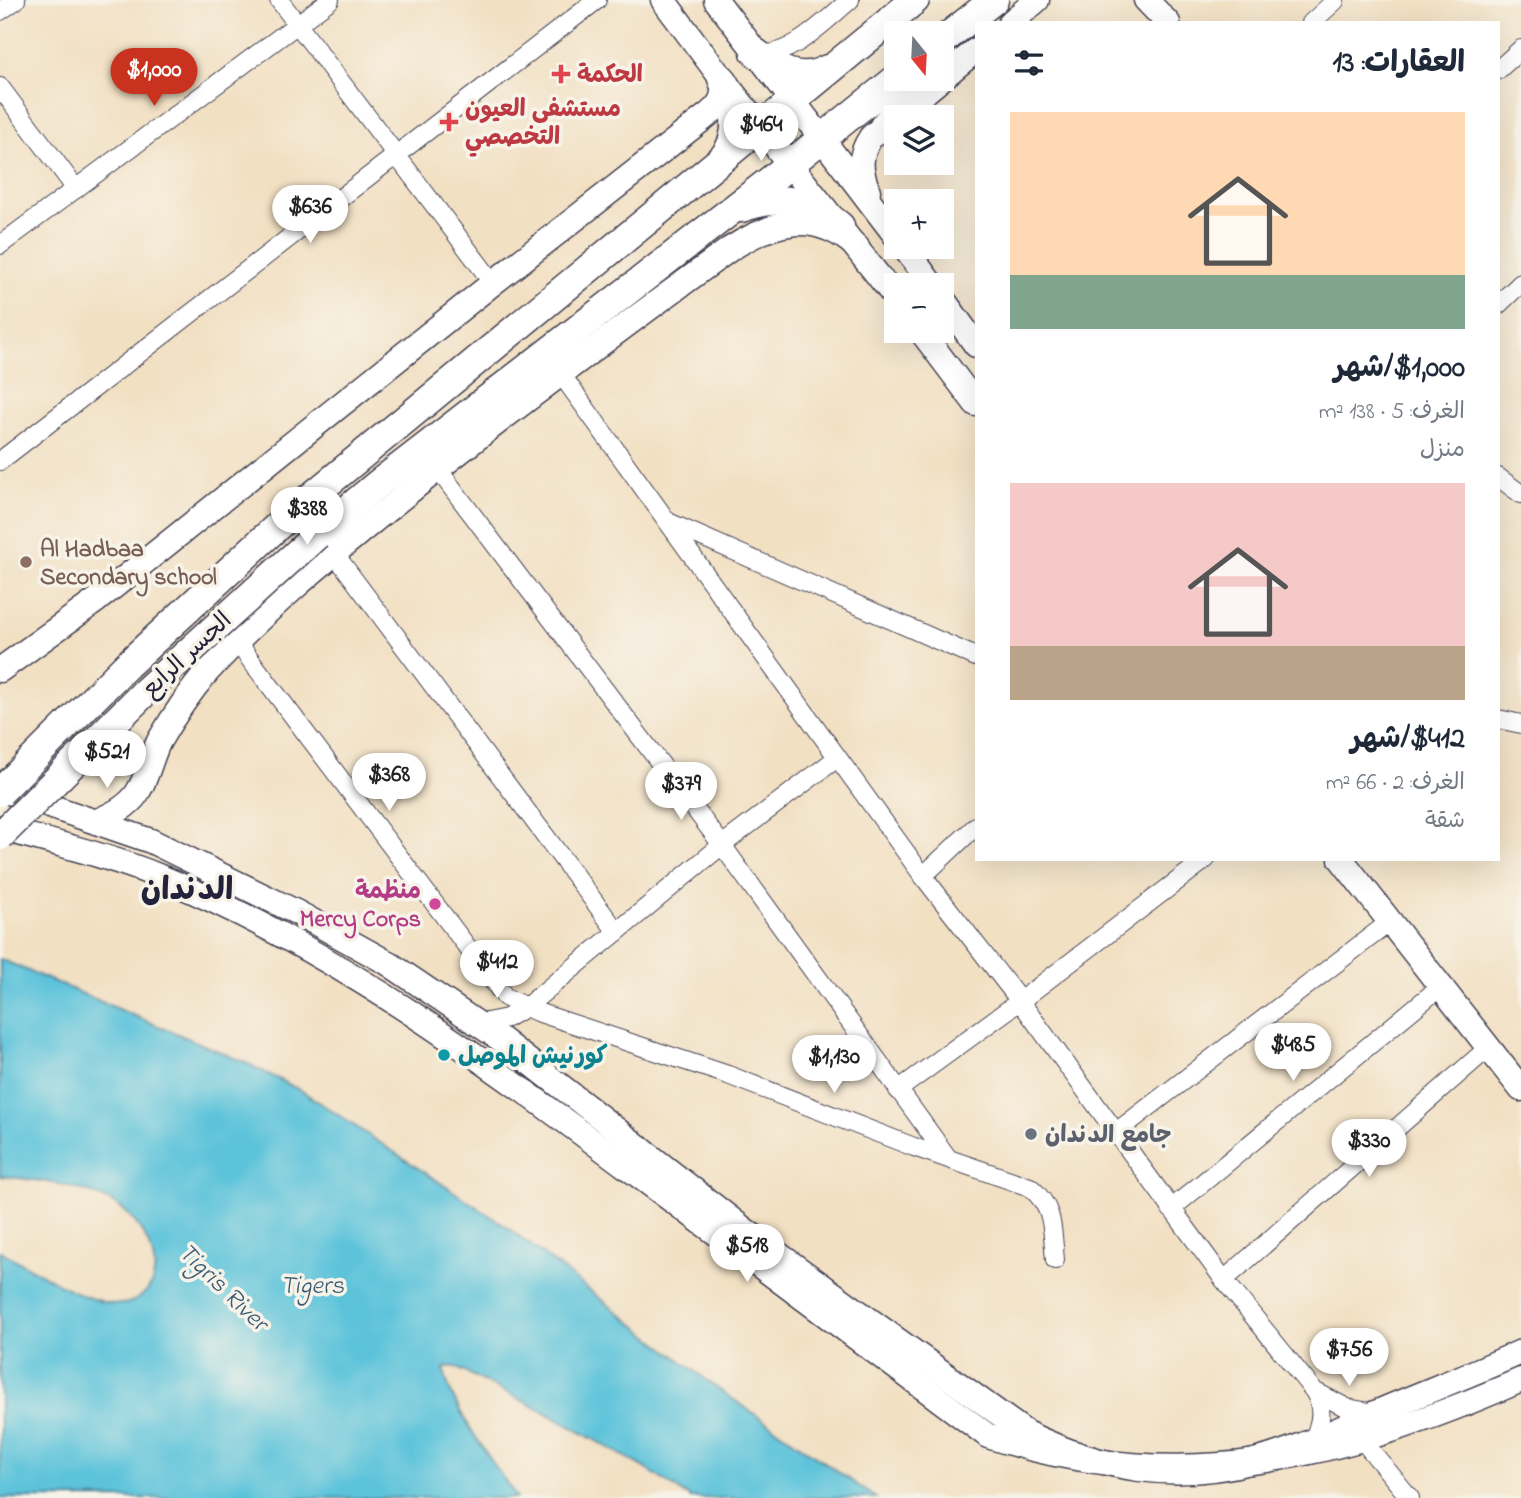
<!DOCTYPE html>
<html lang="ar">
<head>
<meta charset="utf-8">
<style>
  body { margin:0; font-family:"Indie Flower","Playpen Sans Arabic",sans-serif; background:#f6f6f7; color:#1f2937; direction:rtl; height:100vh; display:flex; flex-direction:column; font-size:26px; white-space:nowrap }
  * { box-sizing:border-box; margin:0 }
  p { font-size:23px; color:#747a83 }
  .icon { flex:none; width:38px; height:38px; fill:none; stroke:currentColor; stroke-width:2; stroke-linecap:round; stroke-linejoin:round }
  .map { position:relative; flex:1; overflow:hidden; direction:ltr }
  .side { position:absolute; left:975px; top:21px; width:525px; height:840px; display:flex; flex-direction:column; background:#fff; border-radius:0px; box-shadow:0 7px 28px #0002; direction:rtl }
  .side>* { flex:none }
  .needle { width:46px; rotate:162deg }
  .tools { position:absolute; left:884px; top:21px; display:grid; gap:14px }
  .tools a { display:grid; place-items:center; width:70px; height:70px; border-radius:0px; background:#fff; box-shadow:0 7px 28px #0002; font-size:35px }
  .price { position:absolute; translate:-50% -60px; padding:0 16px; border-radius:24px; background:#fff; color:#222; font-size:23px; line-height:46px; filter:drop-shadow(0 2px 4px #0008) }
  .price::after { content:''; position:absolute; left:50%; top:42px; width:21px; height:16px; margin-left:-10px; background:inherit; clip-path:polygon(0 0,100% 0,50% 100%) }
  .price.on { background:#c8321e; color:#fff }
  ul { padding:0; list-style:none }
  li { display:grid; align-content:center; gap:14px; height:371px; padding:0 35px }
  li span { display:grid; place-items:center; height:217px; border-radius:0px; color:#555 }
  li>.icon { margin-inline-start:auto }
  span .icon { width:126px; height:126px; fill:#fffc; stroke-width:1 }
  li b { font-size:30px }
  h2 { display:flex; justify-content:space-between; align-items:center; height:84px; padding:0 35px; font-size:30px }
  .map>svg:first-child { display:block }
</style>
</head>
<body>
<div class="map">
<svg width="1521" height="1498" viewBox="0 0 1521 1498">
  <rect width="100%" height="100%" fill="#f7f3e8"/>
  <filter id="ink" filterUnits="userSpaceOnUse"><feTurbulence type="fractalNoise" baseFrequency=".0143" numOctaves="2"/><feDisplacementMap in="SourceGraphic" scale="14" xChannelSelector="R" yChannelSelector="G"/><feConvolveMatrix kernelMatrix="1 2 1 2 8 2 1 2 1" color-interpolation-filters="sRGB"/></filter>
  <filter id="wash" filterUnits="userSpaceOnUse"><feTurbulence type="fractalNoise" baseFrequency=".00686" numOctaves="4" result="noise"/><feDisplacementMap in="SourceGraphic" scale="28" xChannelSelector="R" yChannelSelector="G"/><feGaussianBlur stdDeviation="1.57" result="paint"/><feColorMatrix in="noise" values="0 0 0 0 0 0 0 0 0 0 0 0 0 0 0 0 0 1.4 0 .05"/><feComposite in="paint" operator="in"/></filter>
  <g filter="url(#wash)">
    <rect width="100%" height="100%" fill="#f2e0c3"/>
    <path fill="#5cc3da" stroke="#3f728a" stroke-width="2" d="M0,959L244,1062L302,1091L507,1227L717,1388L876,1498H691L642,1466L539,1409L453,1366L444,1368C446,1400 498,1470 517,1498H0V1251C29,1267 89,1306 121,1304C129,1304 135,1301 141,1296C173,1272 141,1219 114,1203C78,1184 39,1180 0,1176Z"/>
  </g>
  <g filter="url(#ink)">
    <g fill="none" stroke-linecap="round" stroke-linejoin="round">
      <defs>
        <g id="street">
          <path d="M279,0L493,283"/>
          <path d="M0,11L16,0"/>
          <path d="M1311,23L1335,1"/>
          <path d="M756,52C784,64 829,17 850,0"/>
          <path d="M1498,70L1521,49"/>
          <path d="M0,87L76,189"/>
          <path d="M0,245L330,0"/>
          <path d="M1498,305L1521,283"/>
          <path d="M561,374L923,876L1020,1001L1224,1280L1314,1391C1324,1409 1321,1421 1314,1439"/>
          <path d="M0,461L597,0"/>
          <path d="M437,468L722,845L948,1158"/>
          <path d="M1498,477L1521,494"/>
          <path d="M668,522L976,657"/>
          <path d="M334,553L617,932"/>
          <path d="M237,642L505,997L537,1012L728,1075L914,1147L1030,1187C1055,1208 1052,1230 1055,1260"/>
          <path d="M1498,719L1521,724"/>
          <path d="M923,876L976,826"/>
          <path d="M477,1024L507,1018L526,1007L722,845L837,758"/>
          <path d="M898,1090L1020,1001L1206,859"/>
          <path d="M1115,1133L1391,921"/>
          <path d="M1171,1209L1440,987"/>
          <path d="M1224,1280L1488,1048"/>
          <path d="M1314,1391L1347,1408L1375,1413"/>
          <path d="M1368,1447L1410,1498"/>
        </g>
        <g id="secondary">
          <path d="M663,0L722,79L896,298"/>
          <path d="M716,0L896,236"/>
          <path d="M1146,0L1168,23"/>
          <path d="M1010,23L1037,0"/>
          <path d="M868,191C860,170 858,156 871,137L976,50"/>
          <path d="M904,247L932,285"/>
          <path d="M942,298L976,345"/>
          <path d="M921,331L976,404"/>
          <path d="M0,670L97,600L493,283L709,114C722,103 725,96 722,79"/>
          <path d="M0,789L151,841L296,912L388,963L499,1038L742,1228L1026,1433C1101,1469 1172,1483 1254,1461C1295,1451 1334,1431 1373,1414C1422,1393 1472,1374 1521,1352"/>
          <path d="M97,821C112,815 131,805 139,790C148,775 151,757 159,741C173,717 189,693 207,672C260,614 328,558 388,509C499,418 614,333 730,249C774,221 814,209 857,247"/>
          <path d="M0,828C54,843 111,856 163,878C337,951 485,1061 635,1173C753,1260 870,1348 988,1436C1177,1498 1340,1460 1521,1380"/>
          <path d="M1341,859L1521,1089"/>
        </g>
        <g id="primary">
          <path d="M942,41L994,0"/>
          <path d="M755,52C777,70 800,84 827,69"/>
          <path d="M722,79C736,105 743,134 723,158"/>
          <path d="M884,126L898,110L916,79"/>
          <path d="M741,208C781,194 807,199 840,226"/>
          <path d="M294,511L915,0"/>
          <path d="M317,535L379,483L768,182L896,79"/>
        </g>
      </defs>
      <use href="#street" stroke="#413e4f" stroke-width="20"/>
      <use href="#secondary" stroke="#413e4f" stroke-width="27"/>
      <use href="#primary" stroke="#413e4f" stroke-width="31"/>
      <use href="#street" stroke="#fff" stroke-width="18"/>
      <use href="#secondary" stroke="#fff" stroke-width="24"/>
      <use href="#primary" stroke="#fff" stroke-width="28"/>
      <defs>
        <g id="primary-bridge">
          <path d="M0,792L127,665L294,511"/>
          <path d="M0,836L148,689L317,535"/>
        </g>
      </defs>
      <use href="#primary-bridge" stroke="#413e4f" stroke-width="31" stroke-linecap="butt"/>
      <use href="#primary-bridge" stroke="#fff" stroke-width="28"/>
    </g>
  </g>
  <g fill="#e0444e" stroke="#f7f3e8" stroke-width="2.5">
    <path d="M557.5 63.5h7v7h7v7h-7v7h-7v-7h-7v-7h7z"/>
    <path d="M445.5 111.5h7v7h7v7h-7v7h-7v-7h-7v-7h7z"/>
  </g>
  <circle fill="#8d6e63" stroke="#f7f3e8" stroke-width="2.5" cx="26" cy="562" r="7"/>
  <circle fill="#d1479c" stroke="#f7f3e8" stroke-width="2.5" cx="435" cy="904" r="7"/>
  <circle fill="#0f9aa8" stroke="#f7f3e8" stroke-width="2.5" cx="444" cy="1055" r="7"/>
  <circle fill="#6b7280" stroke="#f7f3e8" stroke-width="2.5" cx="1031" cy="1134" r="7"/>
  <g text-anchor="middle" stroke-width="7" stroke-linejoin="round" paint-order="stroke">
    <g font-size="24" font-weight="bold" fill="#be3a42" stroke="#f7f3e8" text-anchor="start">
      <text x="577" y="82">الحكمة</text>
      <text x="465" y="116">مستشفى العيون<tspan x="465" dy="28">التخصصي</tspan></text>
    </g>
    <g font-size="24" font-weight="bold" fill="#785e54" stroke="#f7f3e8" text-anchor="start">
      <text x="40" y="556">Al Hadbaa<tspan x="40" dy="28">Secondary school</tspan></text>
    </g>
    <g font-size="24" fill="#22223b" stroke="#f7f3e8">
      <text transform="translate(186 654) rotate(-43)" y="8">الجسر الرابع</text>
    </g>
    <g font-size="24" font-weight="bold" fill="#b23c85" stroke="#f7f3e8" text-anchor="end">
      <text x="421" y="898">منظمة<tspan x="421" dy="28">Mercy Corps</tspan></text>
    </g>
    <g font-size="24" font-weight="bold" fill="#0d838f" stroke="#f7f3e8" text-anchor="start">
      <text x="458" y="1063">كورنيش الموصل</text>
    </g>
    <g font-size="24" font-weight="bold" fill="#5b616d" stroke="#f7f3e8" text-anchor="start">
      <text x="1045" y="1142">جامع الدندان</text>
    </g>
    <g font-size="26" font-style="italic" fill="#365a73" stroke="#f7f3e8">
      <text x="312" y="1293">Tigers</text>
      <text transform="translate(224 1286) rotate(44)" y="9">Tigris River</text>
    </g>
    <g font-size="32" font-weight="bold" fill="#22223b" stroke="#f7f3e8">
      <text x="187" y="899">الدندان</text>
    </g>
  </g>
</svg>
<div class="tools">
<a><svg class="needle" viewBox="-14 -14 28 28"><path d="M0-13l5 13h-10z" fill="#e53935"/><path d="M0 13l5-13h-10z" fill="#747a83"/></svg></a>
<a><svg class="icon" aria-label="layers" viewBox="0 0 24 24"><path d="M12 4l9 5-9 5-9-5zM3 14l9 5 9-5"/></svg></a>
<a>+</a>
<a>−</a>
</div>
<b class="price on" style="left:154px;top:108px">$1,000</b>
<b class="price" style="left:761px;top:163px">$464</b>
<b class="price" style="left:310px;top:245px">$636</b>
<b class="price" style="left:307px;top:547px">$388</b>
<b class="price" style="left:107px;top:790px">$521</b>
<b class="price" style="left:389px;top:813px">$368</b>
<b class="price" style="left:681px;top:822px">$379</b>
<b class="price" style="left:497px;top:1000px">$412</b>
<b class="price" style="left:1293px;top:1083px">$485</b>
<b class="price" style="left:834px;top:1095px">$1,130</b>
<b class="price" style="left:1369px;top:1179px">$330</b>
<b class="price" style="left:747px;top:1284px">$518</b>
<b class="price" style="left:1349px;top:1388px">$756</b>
<section class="side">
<h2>العقارات: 13<svg class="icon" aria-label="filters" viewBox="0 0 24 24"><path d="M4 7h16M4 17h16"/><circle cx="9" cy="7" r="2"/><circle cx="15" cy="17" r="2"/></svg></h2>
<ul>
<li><span style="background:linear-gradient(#ffd9b3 75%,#7fa58c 0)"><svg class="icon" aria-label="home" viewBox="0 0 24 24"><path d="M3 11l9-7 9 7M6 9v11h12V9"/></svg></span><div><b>$1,000/شهر</b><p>الغرف: 5 · 138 m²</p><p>منزل</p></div></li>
<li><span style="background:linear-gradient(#f6c9c9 75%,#b9a48a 0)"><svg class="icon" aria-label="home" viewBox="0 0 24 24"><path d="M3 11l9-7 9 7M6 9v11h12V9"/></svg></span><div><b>$412/شهر</b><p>الغرف: 2 · 66 m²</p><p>شقة</p></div></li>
</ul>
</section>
</div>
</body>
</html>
